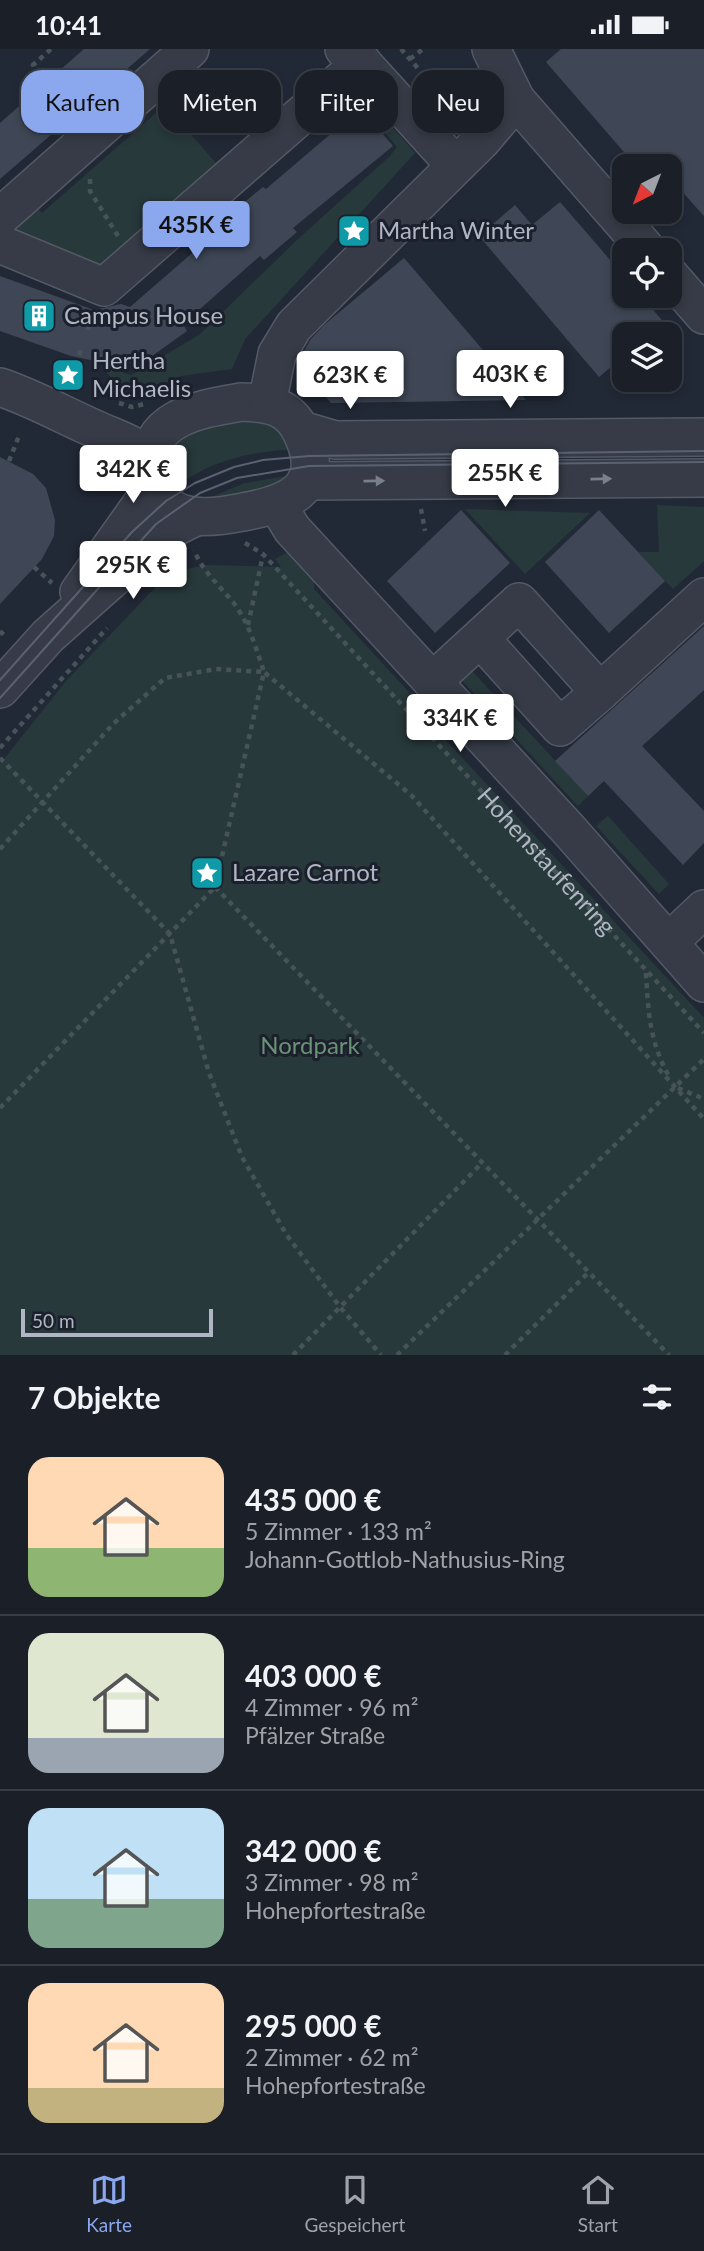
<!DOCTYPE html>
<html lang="de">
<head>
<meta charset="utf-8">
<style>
  body { margin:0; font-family:Lato,sans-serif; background:#232730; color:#f1f3f6; height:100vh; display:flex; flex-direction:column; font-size:26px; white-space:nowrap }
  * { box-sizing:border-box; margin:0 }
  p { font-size:23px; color:#9fa2a8 }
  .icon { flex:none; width:38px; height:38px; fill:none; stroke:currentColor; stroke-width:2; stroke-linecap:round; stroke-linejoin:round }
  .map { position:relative; height:1306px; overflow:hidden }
  .sheet { display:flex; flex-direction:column; background:#1a1f28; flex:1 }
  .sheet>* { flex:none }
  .hud { position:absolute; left:21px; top:21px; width:663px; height:63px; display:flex; gap:14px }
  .needle { width:46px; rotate:222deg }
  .tools { position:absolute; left:612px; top:105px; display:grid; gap:14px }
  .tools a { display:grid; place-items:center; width:70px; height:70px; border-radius:14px; background:#1a1f28; box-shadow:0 4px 10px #0003,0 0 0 2px #383d45; font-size:35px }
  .scale { position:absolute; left:21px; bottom:18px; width:192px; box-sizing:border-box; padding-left:7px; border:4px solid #b0b6c3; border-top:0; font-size:19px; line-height:24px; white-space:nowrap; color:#b0b6c3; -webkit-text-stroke:5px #1b202c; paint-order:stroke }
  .price { position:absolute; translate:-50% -60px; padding:0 16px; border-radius:7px; background:#fff; color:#222; font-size:23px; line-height:46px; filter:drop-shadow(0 2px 4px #0008) }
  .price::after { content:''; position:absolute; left:50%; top:42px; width:21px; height:16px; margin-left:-10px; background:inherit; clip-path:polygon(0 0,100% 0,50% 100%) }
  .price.active { background:#8ba7ee; color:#111 }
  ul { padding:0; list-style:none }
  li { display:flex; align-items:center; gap:21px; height:175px; padding:0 28px }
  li+li { border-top:2px solid #383d45 }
  li span { display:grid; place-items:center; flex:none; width:196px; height:140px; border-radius:21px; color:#555 }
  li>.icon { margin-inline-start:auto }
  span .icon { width:84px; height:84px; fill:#fffc; stroke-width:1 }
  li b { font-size:30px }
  h2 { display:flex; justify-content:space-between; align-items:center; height:84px; padding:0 28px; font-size:30px }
  .tag { padding:0 24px; border-radius:21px; background:#1a1f28; box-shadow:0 4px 10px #0003,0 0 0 2px #383d45; font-size:24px; line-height:63px }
  .tag.active { background:#8ba7ee; color:#111 }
  .status { display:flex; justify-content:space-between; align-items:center; height:49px; padding:0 35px; background:#1a1f28; direction:ltr }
  .status svg { height:19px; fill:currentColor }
  .dock { display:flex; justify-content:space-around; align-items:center; height:98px; border-top:2px solid #383d45; background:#1a1f28; font-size:19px; color:#9fa2a8 }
  .dock a { display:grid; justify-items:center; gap:4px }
  .dock .active { color:#8ba7ee }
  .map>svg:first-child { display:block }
</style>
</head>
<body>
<div class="status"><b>10:41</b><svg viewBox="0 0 49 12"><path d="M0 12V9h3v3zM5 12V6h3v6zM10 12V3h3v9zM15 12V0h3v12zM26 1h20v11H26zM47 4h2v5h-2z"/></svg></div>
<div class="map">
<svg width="704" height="1306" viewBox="0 0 704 1306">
  <rect width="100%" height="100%" fill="#222936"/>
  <g fill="#28393b">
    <path d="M359,40L415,104L245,290L232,320L181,327L141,344L116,335L102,317L131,326L199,286L299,189L390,107L397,98L363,58L350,67L337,52Z"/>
    <path d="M165,56L222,121L109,220L3,176L31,151L42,164Z"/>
    <path d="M269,369L295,400C254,403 209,410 176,439C144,376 228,372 269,369Z"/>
    <path d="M292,426L285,436L199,453L245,434Z"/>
    <path d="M657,456L704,458V512L673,540L638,503H659Z"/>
    <path d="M465,460L590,464L525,525Z"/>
    <path d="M290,502L314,529V540L443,680L441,686L704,969V1306H0V715L67,631L169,524L206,516L281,518L275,510Z"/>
    <path d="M471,621L588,747L578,757L458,627Z"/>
    <path d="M608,767L669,835L659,845L596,777Z"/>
  </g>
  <g fill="#3f4756">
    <path d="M84,0H150L0,130V74Z"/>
    <path d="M561,0H704V167L670,129V117H636L546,13Z"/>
    <path d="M361,59L393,97L293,179L297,183L264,211L260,207L183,275L187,282L152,307L119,317L71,307L0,282V227L94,261L121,255L130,258L228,173L225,169L263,138L266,140Z"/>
    <path d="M560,153L625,228V247H641L674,285H625V306L599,328L479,187L515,156L532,176Z"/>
    <path d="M404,209L526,351L331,354L297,314L311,290L324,276Z"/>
    <path d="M0,408L33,425L46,439L55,471L54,487L42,510L0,555Z"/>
    <path d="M461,461L510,514L435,584L387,532Z"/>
    <path d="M599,461L665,532L609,584L545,513Z"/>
    <path d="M704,577V641L642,697L704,762V794L683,816L604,732L588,747L555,712Z"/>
  </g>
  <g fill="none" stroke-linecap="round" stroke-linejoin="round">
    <defs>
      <g id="minor">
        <path d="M344,0L356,7L455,116"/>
        <path d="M516,51L647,201"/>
        <path d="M0,168L190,0"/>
        <path d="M0,195L104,238L362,13"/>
        <path d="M670,227L704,266"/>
        <path d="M0,338C33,349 63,366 95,380C118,391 131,392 151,411"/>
        <path d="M241,353C268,354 289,356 302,384C328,440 288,455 243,463C204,471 158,475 151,422C144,368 201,360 241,353Z"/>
        <path d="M267,354L277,305L294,277L482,91L516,51L491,0"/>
        <path d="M301,381L335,391L704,388"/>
        <path d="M306,432L704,429"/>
        <path d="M278,457L292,480L569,781L704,934"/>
        <path d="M79,543L155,436"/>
        <path d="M433,632L519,553L600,643L560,678L480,589"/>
        <path d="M0,640L48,587L165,483L193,469"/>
        <path d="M600,643L704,548"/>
        <path d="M669,893L704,860"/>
      </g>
    </defs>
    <use href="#minor" stroke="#535965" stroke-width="40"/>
    <g stroke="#465459" stroke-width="4.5" stroke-dasharray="5 5" stroke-linecap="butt">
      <path d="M401,0L462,70"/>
      <path d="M410,10L423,0"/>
      <path d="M47,32L33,16L51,0"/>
      <path d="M90,130V142L118,187"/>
      <path d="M88,281L94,265"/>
      <path d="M75,326L81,299"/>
      <path d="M119,354L132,358L144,355"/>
      <path d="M9,412L19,387"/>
      <path d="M421,460L425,482"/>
      <path id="s1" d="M245,494L263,505L704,984"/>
      <path d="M34,518L52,534"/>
      <path d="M248,576L263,506"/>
      <path d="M0,582L6,588"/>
      <path d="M0,699L107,579"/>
      <path d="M0,709L170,885L209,1024L242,1108L286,1185L340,1258L381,1306"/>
      <path d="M0,800L114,674L165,629L216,620L264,623C256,599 249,574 233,553C218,535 203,523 194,501"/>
      <path d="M215,838L669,1306"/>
      <path d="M646,924C648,963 650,995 670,1029"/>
      <path d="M678,1039L704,1050"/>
      <path d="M0,1059L215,838L264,623L411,746L704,1070"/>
      <path d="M293,1306L481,1115"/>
      <path d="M397,1306L704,1010"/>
      <path d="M505,1306L588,1224"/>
    </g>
    <use href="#minor" stroke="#363b47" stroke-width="37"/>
    <g stroke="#5a6170" stroke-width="2">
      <path d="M0,631L132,483L166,452L195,434L234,418L263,411L309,407L704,402"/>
      <path d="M0,649L156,475L200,444L237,429L309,417L704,413"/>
    </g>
  </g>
  <defs><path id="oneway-solid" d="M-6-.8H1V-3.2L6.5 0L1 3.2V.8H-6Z" transform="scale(1.75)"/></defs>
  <g fill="#797f8b">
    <use href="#oneway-solid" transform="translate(601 430) rotate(-1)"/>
    <use href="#oneway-solid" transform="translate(374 432) rotate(-1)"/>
  </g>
  <defs>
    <symbol id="sight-square" viewBox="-11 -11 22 22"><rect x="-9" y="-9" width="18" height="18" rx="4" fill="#0f9aa8" stroke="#1b202c"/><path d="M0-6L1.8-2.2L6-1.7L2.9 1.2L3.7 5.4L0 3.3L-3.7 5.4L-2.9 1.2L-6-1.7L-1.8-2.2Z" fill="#fff"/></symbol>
    <symbol id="building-square" viewBox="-11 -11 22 22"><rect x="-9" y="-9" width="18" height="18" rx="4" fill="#0f9aa8" stroke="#1b202c"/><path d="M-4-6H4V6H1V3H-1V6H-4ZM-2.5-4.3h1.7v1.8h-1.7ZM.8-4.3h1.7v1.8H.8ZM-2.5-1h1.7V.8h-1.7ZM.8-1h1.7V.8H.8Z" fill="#fff"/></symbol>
  </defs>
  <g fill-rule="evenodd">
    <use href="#sight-square" x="335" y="163" width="38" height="38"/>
    <use href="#building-square" x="20" y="248" width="38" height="38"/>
    <use href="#sight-square" x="49" y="307" width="38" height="38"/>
    <use href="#sight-square" x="188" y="805" width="38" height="38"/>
  </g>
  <g text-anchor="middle" stroke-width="6" stroke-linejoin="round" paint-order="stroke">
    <g font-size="24" fill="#b0b6c3" stroke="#1b202c" text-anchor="start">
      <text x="378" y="190">Martha Winter</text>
      <text x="64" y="275">Campus House</text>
      <text x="92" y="320">Hertha<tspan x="92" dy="28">Michaelis</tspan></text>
      <text x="232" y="832">Lazare Carnot</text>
    </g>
    <g font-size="24" fill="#b0b6c3" stroke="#1b202c">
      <text dy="8" stroke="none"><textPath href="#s1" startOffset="439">Hohenstaufenring</textPath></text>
    </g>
    <g font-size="24" fill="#6a9277" stroke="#1b202c">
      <text x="310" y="1005">Nordpark</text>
    </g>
  </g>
</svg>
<div class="tools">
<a><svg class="needle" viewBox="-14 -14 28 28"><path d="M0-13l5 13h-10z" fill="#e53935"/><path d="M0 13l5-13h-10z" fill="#9fa2a8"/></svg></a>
<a><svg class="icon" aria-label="locate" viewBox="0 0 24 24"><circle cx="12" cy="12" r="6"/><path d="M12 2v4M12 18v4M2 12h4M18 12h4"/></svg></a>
<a><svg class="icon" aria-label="layers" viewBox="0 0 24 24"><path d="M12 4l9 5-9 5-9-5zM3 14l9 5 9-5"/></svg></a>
</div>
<div class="scale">50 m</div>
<b class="price active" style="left:196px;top:212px">435K €</b>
<b class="price" style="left:510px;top:361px">403K €</b>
<b class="price" style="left:350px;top:362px">623K €</b>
<b class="price" style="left:133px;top:456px">342K €</b>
<b class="price" style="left:505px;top:460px">255K €</b>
<b class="price" style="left:133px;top:552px">295K €</b>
<b class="price" style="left:460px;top:705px">334K €</b>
<div class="hud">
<a class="tag active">Kaufen</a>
<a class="tag">Mieten</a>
<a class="tag">Filter</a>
<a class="tag">Neu</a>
</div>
</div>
<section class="sheet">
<h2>7 Objekte<svg class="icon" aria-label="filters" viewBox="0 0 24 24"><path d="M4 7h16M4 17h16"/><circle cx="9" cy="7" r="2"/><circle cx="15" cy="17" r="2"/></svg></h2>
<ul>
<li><span style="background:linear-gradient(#ffd9b3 65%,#8fb573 0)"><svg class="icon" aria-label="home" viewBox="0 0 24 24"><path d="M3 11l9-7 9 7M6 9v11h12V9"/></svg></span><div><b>435 000 €</b><p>5 Zimmer · 133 m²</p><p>Johann-Gottlob-Nathusius-Ring</p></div></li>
<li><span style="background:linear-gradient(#dfe7d0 75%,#9aa5b1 0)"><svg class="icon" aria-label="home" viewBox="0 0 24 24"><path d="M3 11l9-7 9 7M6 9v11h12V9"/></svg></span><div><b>403 000 €</b><p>4 Zimmer · 96 m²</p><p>Pfälzer Straße</p></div></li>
<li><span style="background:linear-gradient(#bfe0f5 65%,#7fa58c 0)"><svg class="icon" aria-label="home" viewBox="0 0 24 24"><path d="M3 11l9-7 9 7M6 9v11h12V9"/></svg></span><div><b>342 000 €</b><p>3 Zimmer · 98 m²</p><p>Hohepfortestraße</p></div></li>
<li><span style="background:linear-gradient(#ffd9b3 75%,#c2b280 0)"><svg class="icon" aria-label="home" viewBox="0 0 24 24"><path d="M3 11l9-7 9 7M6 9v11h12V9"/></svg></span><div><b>295 000 €</b><p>2 Zimmer · 62 m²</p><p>Hohepfortestraße</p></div></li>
</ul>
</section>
<nav class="dock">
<a class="active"><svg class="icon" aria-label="map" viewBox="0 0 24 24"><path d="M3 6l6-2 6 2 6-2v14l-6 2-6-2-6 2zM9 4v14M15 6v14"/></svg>Karte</a>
<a><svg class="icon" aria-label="saved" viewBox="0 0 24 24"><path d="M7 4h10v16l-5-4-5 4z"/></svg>Gespeichert</a>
<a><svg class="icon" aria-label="home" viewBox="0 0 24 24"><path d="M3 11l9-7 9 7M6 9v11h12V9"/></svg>Start</a>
</nav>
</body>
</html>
